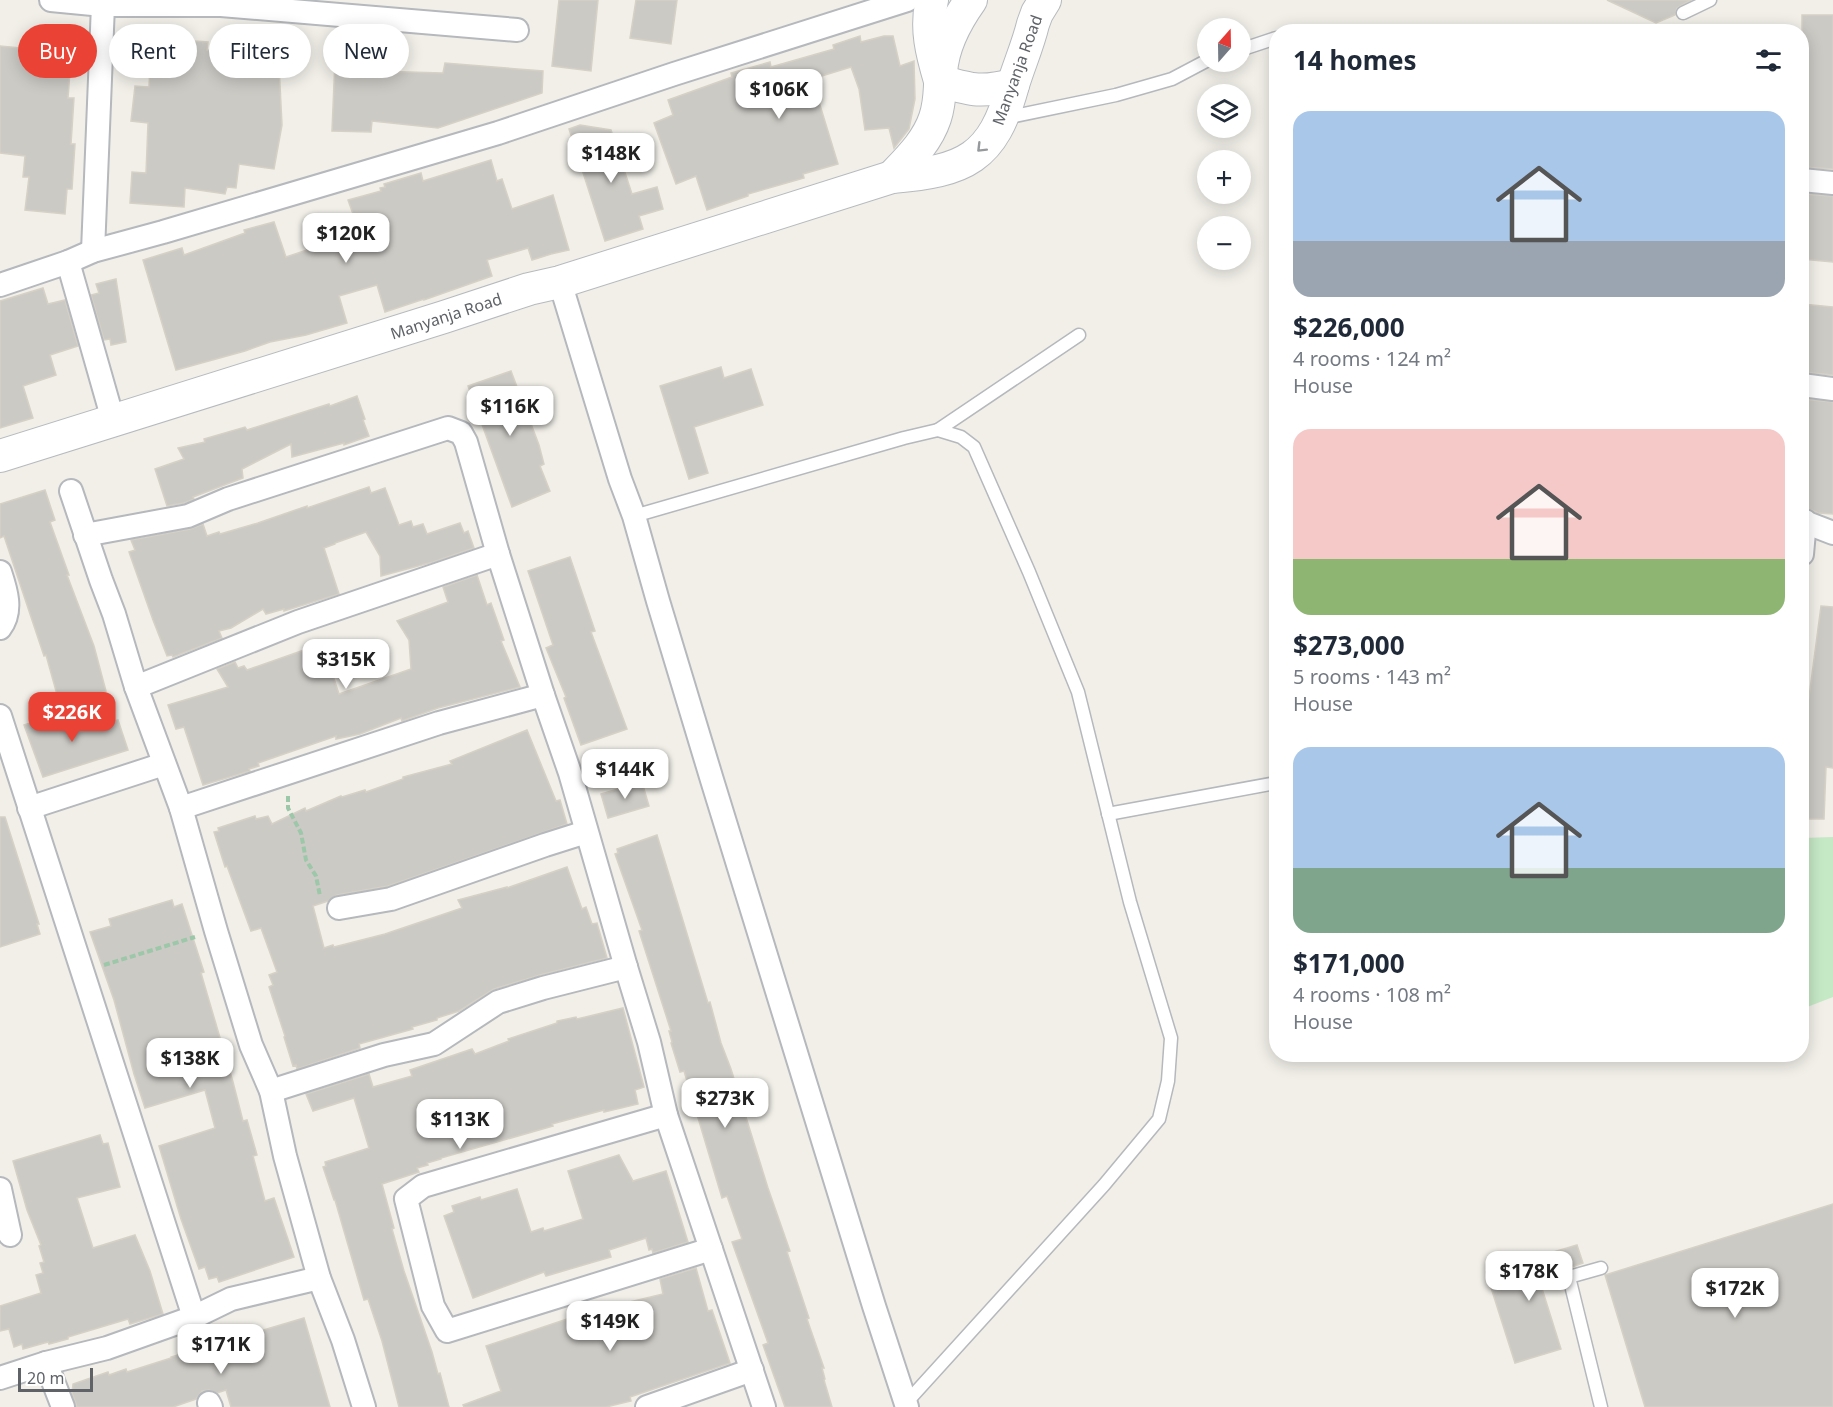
<!DOCTYPE html>
<html lang="en">
<head>
<meta charset="utf-8">
<style>
  body { margin:0; font-family:"Noto Sans",sans-serif; background:#f6f6f7; color:#1f2937; height:100vh; display:flex; flex-direction:column; font-size:22px; white-space:nowrap }
  * { box-sizing:border-box; margin:0 }
  p { font-size:20px; color:#747a83 }
  .icon { flex:none; width:33px; height:33px; fill:none; stroke:currentColor; stroke-width:2; stroke-linecap:round; stroke-linejoin:round }
  .map { position:relative; flex:1; overflow:hidden }
  .sheet { position:absolute; left:1269px; top:24px; width:540px; height:1038px; display:flex; flex-direction:column; background:#fff; border-radius:24px; box-shadow:0 3px 15px #0003 }
  .sheet>* { flex:none }
  .hud { position:absolute; left:18px; top:24px; width:570px; height:54px; display:flex; gap:12px }
  .needle { width:39px; rotate:20deg }
  .controls { position:absolute; left:1197px; top:18px; display:grid; gap:12px }
  .controls a { display:grid; place-items:center; width:54px; height:54px; border-radius:50%; background:#fff; box-shadow:0 3px 15px #0003; font-size:30px }
  .scale { position:absolute; left:18px; bottom:15px; width:75px; box-sizing:border-box; padding-left:6px; border:3px solid #5f6368; border-top:0; font-size:16px; line-height:21px; white-space:nowrap; color:#5f6368; -webkit-text-stroke:4px #fff; paint-order:stroke }
  .price { position:absolute; translate:-50% -51px; padding:0 14px; border-radius:12px; background:#fff; color:#222; font-size:20px; line-height:39px; filter:drop-shadow(0 2px 3px #0008) }
  .price::after { content:''; position:absolute; left:50%; top:36px; width:18px; height:14px; margin-left:-9px; background:inherit; clip-path:polygon(0 0,100% 0,50% 100%) }
  .price.selected { background:#ea4335; color:#fff }
  ul { padding:0; list-style:none }
  li { display:grid; align-content:center; gap:12px; height:318px; padding:0 24px }
  li span { display:grid; place-items:center; height:186px; border-radius:18px; color:#555 }
  li>.icon { margin-inline-start:auto }
  span .icon { width:108px; height:108px; fill:#fffc; stroke-width:1 }
  li b { font-size:26px }
  h2 { display:flex; justify-content:space-between; align-items:center; height:72px; padding:0 24px; font-size:26px }
  .chip { padding:0 21px; border-radius:27px; background:#fff; box-shadow:0 3px 15px #0003; font-size:21px; line-height:54px }
  .chip.selected { background:#ea4335; color:#fff }
  .map>svg:first-child { display:block }
</style>
</head>
<body>
<div class="map">
<svg width="1833" height="1407" viewBox="0 0 1833 1407">
  <rect width="100%" height="100%" fill="#f1efe8"/>
  <path fill="#c5e8c5" d="M1833,837V997L1802,1009V838Z"/>
  <g fill="#cccac5" stroke="#d6d1c6" stroke-width="1.5">
    <path d="M559,0H598L591,71L552,66Z"/>
    <path d="M636,0H677L671,44L630,38Z"/>
    <path d="M1607,0H1691L1677,8L1675,15L1656,23Z"/>
    <path d="M1802,15H1833V169L1802,167L1804,139H1802Z"/>
    <path d="M336,36L358,37V58L374,59L373,71L443,73L445,63L543,71L542,93L438,128L372,121L371,132L332,131Z"/>
    <path d="M860,36L861,42L884,36H893L900,66L914,61L915,99L909,129L894,148L889,128L865,130L859,89L851,67L812,79L838,164L803,174L804,178L748,194V196L707,210L696,176L676,184L654,123L673,115L668,100L732,77L731,73L770,62L771,67L834,49L833,45Z"/>
    <path d="M151,38L208,42L207,50L241,53L240,65H279L282,125L274,169L239,164L236,188L227,187L225,194L185,188L184,207L130,203L132,172L146,173L148,123L131,121L135,86L149,87Z"/>
    <path d="M32,42L72,45L68,98H74L71,144H75L72,189H67L65,214L25,210L29,177H23L25,156L0,153V46L31,49Z"/>
    <path d="M580,125L611,130L632,194L657,187L663,209L639,216L643,229L605,241L569,129Z"/>
    <path d="M491,160L497,181L502,179L512,209L553,195L569,250L551,254L532,260L528,248L487,260L492,276L424,300V299L385,312L377,285L339,296L347,323L306,335L270,342L245,351L176,370L143,260L182,248L184,255L245,233L244,230L274,222L286,257L328,243L326,239L358,228L348,200L381,191L380,188L385,187L384,184L421,173L423,181Z"/>
    <path d="M1802,194L1833,196V262L1802,259Z"/>
    <path d="M116,279L126,342L111,345L110,339L104,340L91,295L99,293L96,284Z"/>
    <path d="M43,288L48,304L65,300L78,346L50,355L56,375L23,386L33,418L0,428V301Z"/>
    <path d="M1802,304L1833,307V375L1802,372Z"/>
    <path d="M721,367L724,378L751,369L763,405L694,427L708,473L689,479L660,386Z"/>
    <path d="M511,371L539,445L544,464L540,466L550,491L512,507L468,386Z"/>
    <path d="M357,396L365,419L363,420L369,436L344,445V443L292,457L291,444L242,469L243,478L193,497L194,499L184,503L167,506L155,469L184,459L178,448L205,442L204,439L245,427L247,430L329,404L330,406Z"/>
    <path d="M1802,399L1833,402V514L1818,513L1807,508H1802L1804,459H1802Z"/>
    <path d="M369,487L371,493L385,488L399,525L411,521L413,527L423,524L427,534L460,523L464,533L468,531L474,548L433,562L381,576L380,556L366,532L335,543V544L324,548L339,594L284,611V609L266,614L263,609L231,628L219,631L222,638L173,657L172,655L167,656L153,620L129,552L135,550L131,540L190,529L203,524L207,536L219,532L220,534L258,523L307,506V508Z"/>
    <path d="M45,490L55,520L50,522L69,575H67L94,646L106,691L61,709L46,655L44,656L4,536L0,538V504Z"/>
    <path d="M570,557L595,631L591,632L627,729L581,745L564,698L566,697L546,648L553,645L528,571Z"/>
    <path d="M477,575L487,605L491,603L504,640L501,641L520,687L438,708L402,721L401,718L360,734L336,739V736L258,763L259,766L249,769L250,771L203,785L184,727L176,729L168,705L228,687L217,669L235,662L238,668L244,666L247,670L310,648L313,653L324,648L339,694L411,669L409,640L397,621L448,602L443,587Z"/>
    <path d="M1821,606L1833,607V768L1826,767L1824,819H1802L1804,735Z"/>
    <path d="M67,711L75,733L118,720L128,750L43,777L24,725Z"/>
    <path d="M527,730L556,801L560,800L567,824L388,886L337,895L328,901L313,906L324,948L333,945L334,947L385,934L462,908L458,900L507,887V888L567,867L582,909L586,907L592,924L597,923L607,958L540,975L494,989L459,1011L437,1018V1020L412,1027L413,1029L359,1044L360,1048L297,1069L296,1065L293,1066L284,1037L285,1036L269,987L273,985L269,975L277,972L261,928L251,931L227,866L225,867L214,832L219,831L218,828L255,816L256,819L268,816L272,824L305,808L306,811L341,796L342,797L365,790L366,792L403,779V777L452,764L450,761Z"/>
    <path d="M642,782L649,806L608,818L601,794Z"/>
    <path d="M0,817H5L39,924H37L40,934L0,947Z"/>
    <path d="M657,835L708,1003L710,1002L721,1043L731,1069L768,1188L790,1251L787,1252L809,1318L807,1319L824,1368H822L825,1379L824,1380L832,1407H785L763,1345L768,1343L732,1242L742,1239L727,1196L722,1198L684,1071L680,1072L671,1043L672,1042L669,1031H671L639,931L642,930L615,854L618,853L617,849Z"/>
    <path d="M172,900L174,907L182,904L204,972L201,973L233,1082L243,1121L247,1120L257,1155L253,1156L265,1201L274,1198L294,1257L219,1282L217,1277L209,1279L205,1267L199,1269L181,1219L159,1146L215,1128L205,1090L145,1108L134,1074L114,1000L90,932L111,926L109,919Z"/>
    <path d="M623,1008L644,1087L635,1090L638,1104L604,1112V1110L552,1124L553,1126L441,1158V1159L427,1163L428,1165L417,1168L419,1172L382,1184L394,1228L392,1229L404,1271L432,1352L438,1374L440,1373L449,1407H399L382,1341L368,1299L364,1300L335,1200H334L323,1167L326,1166L325,1162L369,1148L354,1098L313,1111L306,1094L369,1074L373,1087L412,1076L410,1070L472,1049L475,1054L509,1041L508,1039L557,1023V1021L576,1017L577,1019Z"/>
    <path d="M100,1135L103,1144L108,1143L120,1187L77,1198L93,1248L135,1235L150,1271L163,1314L130,1324L128,1319L68,1337V1339L49,1344L48,1342L23,1349L22,1344L14,1347L9,1329L0,1331V1306L41,1293L36,1275L43,1273L40,1263L44,1262L39,1246L41,1245L27,1210L13,1161Z"/>
    <path d="M619,1155L633,1181L666,1171L688,1242L653,1253L652,1249L649,1250L646,1238L609,1250L611,1257L546,1276L544,1272L473,1298L444,1216L454,1212L452,1206L480,1197L481,1200L517,1189L531,1232L543,1228L544,1231L583,1219L568,1171Z"/>
    <path d="M1833,1204V1407H1645L1605,1275Z"/>
    <path d="M1577,1245L1583,1263L1539,1279L1561,1349L1515,1363L1486,1272Z"/>
    <path d="M696,1268L708,1311L712,1310L730,1363L630,1397L631,1401L606,1407H464L463,1405L501,1391L486,1346L588,1312L663,1294L660,1279Z"/>
    <path d="M304,1318L330,1407H231L226,1390L217,1393L209,1390L202,1391L196,1399L173,1407H77L72,1393L73,1384L108,1372L109,1375L126,1369L127,1372L171,1358V1357Z"/>
  </g>
  <g fill="none" stroke-linecap="round" stroke-linejoin="round">
    <defs>
      <g id="lane">
        <path d="M1683,13L1710,0"/>
        <path d="M1240,50L1276,38"/>
        <path d="M1005,118L1116,95L1172,79L1208,60"/>
        <path d="M938,430L1079,335"/>
        <path d="M634,516L904,438L938,430L961,437L974,447L1029,572L1078,692L1130,902L1171,1038L1168,1081L1159,1119L1104,1185L906,1403"/>
        <path d="M1108,814L1276,783"/>
        <path d="M1601,1407L1569,1277L1601,1268"/>
      </g>
      <g id="street">
        <path d="M51,0L103,5H221L517,30"/>
        <path d="M1802,180L1833,183"/>
        <path d="M93,251L103,5"/>
        <path d="M68,262L113,420"/>
        <path d="M560,282L620,479L634,516L658,601L712,780L874,1306L907,1407"/>
        <path d="M0,285L68,262L93,251L163,232L498,133L674,74L907,0"/>
        <path d="M1802,385L1833,389"/>
        <path d="M71,491L101,580L114,614L136,687L181,808L216,931L251,1045L271,1091L285,1156L319,1278L343,1340L364,1407"/>
        <path d="M1802,521L1833,533"/>
        <path d="M85,535L188,516L228,499L448,428L461,433L466,442L498,554L543,695L570,773L626,967L649,1042L666,1115L764,1407"/>
        <path d="M1802,554L1805,521"/>
        <path d="M0,572C6,590 13,611 0,628"/>
        <path d="M136,687L298,622L498,554"/>
        <path d="M0,716L194,1317"/>
        <path d="M29,808L164,764"/>
        <path d="M181,808L439,723L543,695"/>
        <path d="M339,908L391,899L545,845L586,832"/>
        <path d="M271,1091L384,1055L434,1044L498,1002L543,988L626,967"/>
        <path d="M666,1115L423,1186L406,1199L433,1306L447,1331L711,1249"/>
        <path d="M0,1189L10,1235"/>
        <path d="M46,1363L63,1407"/>
        <path d="M0,1378L46,1363L107,1348L194,1317L231,1299L319,1278"/>
        <path d="M209,1403L211,1407"/>
        <path d="M647,1407L752,1370"/>
      </g>
      <g id="secondary">
        <path d="M932,0C925,28 932,54 940,81C972,90 980,93 1013,85"/>
        <path d="M892,177C909,159 927,142 935,118C941,100 939,89 941,72C943,46 956,21 971,0"/>
        <path d="M0,456L444,317L529,289L560,282L892,177C965,171 993,159 1013,85C1019,65 1028,45 1033,24L1037,13L1045,0"/>
      </g>
    </defs>
    <use href="#lane" stroke="#b5b8bc" stroke-width="15"/>
    <use href="#street" stroke="#b5b8bc" stroke-width="26"/>
    <use href="#secondary" stroke="#b6babf" stroke-width="34"/>
    <g stroke="#9cc7a9" stroke-width="4" stroke-dasharray="6 3" stroke-linecap="butt">
      <path d="M288,796V808L301,833L306,860L316,876L320,896"/>
      <path d="M104,965L195,937"/>
    </g>
    <use href="#lane" stroke="#fff" stroke-width="12"/>
    <use href="#street" stroke="#fff" stroke-width="22"/>
    <use href="#secondary" stroke="#fff" stroke-width="32"/>
  </g>
  <defs><path id="oneway-chevron" d="M-2-3.5L2.5 0L-2 3.5" fill="none" stroke-width="1.6" stroke-linecap="round" stroke-linejoin="round" transform="scale(1.5)"/></defs>
  <use stroke="#979a9d" href="#oneway-chevron" transform="translate(981 148) rotate(135)"/>
  <g text-anchor="middle" stroke-width="4.5" stroke-linejoin="round" paint-order="stroke">
    <g font-size="16" fill="#5f6368" stroke="#fff">
      <text transform="translate(1017 70) rotate(-70)" y="6">Manyanja Road</text>
      <text transform="translate(446 316) rotate(-18)" y="6">Manyanja Road</text>
    </g>
  </g>
</svg>
<div class="controls">
<a><svg class="needle" viewBox="-14 -14 28 28"><path d="M0-13l5 13h-10z" fill="#e53935"/><path d="M0 13l5-13h-10z" fill="#747a83"/></svg></a>
<a><svg class="icon" aria-label="layers" viewBox="0 0 24 24"><path d="M12 4l9 5-9 5-9-5zM3 14l9 5 9-5"/></svg></a>
<a>+</a>
<a>−</a>
</div>
<div class="scale">20 m</div>
<b class="price" style="left:779px;top:120px">$106K</b>
<b class="price" style="left:611px;top:184px">$148K</b>
<b class="price" style="left:346px;top:264px">$120K</b>
<b class="price" style="left:510px;top:437px">$116K</b>
<b class="price" style="left:346px;top:690px">$315K</b>
<b class="price selected" style="left:72px;top:743px">$226K</b>
<b class="price" style="left:625px;top:800px">$144K</b>
<b class="price" style="left:190px;top:1089px">$138K</b>
<b class="price" style="left:725px;top:1129px">$273K</b>
<b class="price" style="left:460px;top:1150px">$113K</b>
<b class="price" style="left:1529px;top:1302px">$178K</b>
<b class="price" style="left:1735px;top:1319px">$172K</b>
<b class="price" style="left:610px;top:1352px">$149K</b>
<b class="price" style="left:221px;top:1375px">$171K</b>
<div class="hud">
<a class="chip selected">Buy</a>
<a class="chip">Rent</a>
<a class="chip">Filters</a>
<a class="chip">New</a>
</div>
<section class="sheet">
<h2>14 homes<svg class="icon" aria-label="filters" viewBox="0 0 24 24"><path d="M4 7h16M4 17h16"/><circle cx="9" cy="7" r="2"/><circle cx="15" cy="17" r="2"/></svg></h2>
<ul>
<li><span style="background:linear-gradient(#a9c7e8 70%,#9aa5b1 0)"><svg class="icon" aria-label="home" viewBox="0 0 24 24"><path d="M3 11l9-7 9 7M6 9v11h12V9"/></svg></span><div><b>$226,000</b><p>4 rooms · 124 m²</p><p>House</p></div></li>
<li><span style="background:linear-gradient(#f6c9c9 70%,#8fb573 0)"><svg class="icon" aria-label="home" viewBox="0 0 24 24"><path d="M3 11l9-7 9 7M6 9v11h12V9"/></svg></span><div><b>$273,000</b><p>5 rooms · 143 m²</p><p>House</p></div></li>
<li><span style="background:linear-gradient(#a9c7e8 65%,#7fa58c 0)"><svg class="icon" aria-label="home" viewBox="0 0 24 24"><path d="M3 11l9-7 9 7M6 9v11h12V9"/></svg></span><div><b>$171,000</b><p>4 rooms · 108 m²</p><p>House</p></div></li>
</ul>
</section>
</div>
</body>
</html>
